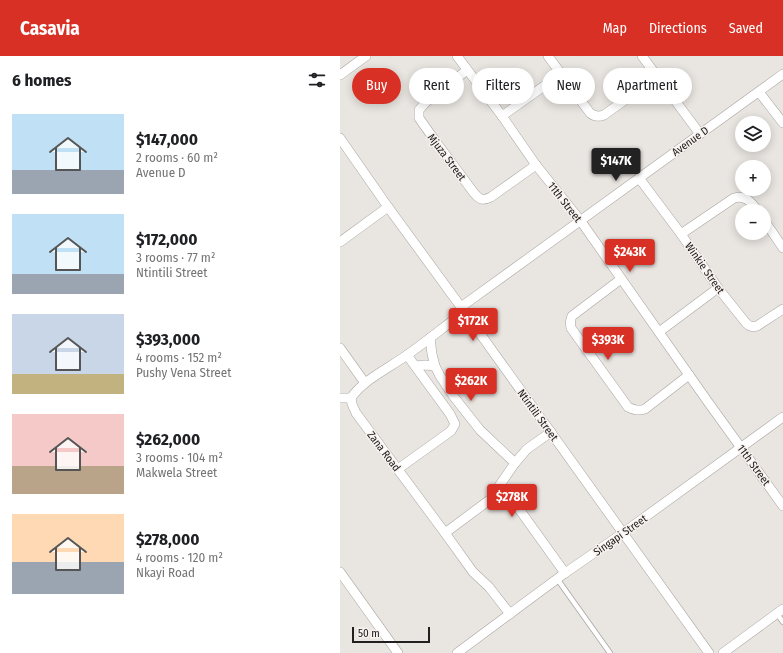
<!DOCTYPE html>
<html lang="en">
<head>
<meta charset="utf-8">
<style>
  body { margin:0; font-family:"Fira Sans Condensed",sans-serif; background:#f2f2f2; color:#202124; height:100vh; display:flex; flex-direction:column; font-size:15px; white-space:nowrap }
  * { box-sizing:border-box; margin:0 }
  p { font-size:13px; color:#757577 }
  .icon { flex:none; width:22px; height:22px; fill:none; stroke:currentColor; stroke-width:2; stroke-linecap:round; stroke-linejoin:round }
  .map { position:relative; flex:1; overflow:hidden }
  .drawer { display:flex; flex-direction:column; background:#fff; width:340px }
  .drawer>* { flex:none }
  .banner { position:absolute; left:12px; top:12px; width:371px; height:36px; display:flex; gap:8px }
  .tools { position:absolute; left:395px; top:60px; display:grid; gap:8px }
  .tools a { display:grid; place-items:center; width:36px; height:36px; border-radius:50%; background:#fff; box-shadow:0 2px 10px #0003; font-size:20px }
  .scale { position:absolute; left:12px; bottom:10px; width:78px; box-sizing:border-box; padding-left:4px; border:2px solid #22201f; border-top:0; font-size:11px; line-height:14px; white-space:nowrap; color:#22201f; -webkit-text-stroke:3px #f7f2ef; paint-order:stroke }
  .price { position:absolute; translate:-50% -34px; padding:0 9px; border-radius:4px; background:#d93025; color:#fff; font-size:13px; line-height:26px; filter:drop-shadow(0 1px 2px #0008) }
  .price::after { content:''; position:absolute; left:50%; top:24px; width:12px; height:9px; margin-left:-6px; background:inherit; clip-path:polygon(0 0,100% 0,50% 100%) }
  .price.current { background:#222; color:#fff }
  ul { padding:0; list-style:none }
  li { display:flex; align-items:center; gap:12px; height:100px; padding:0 12px }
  li span { display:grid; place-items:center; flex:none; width:112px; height:80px; border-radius:0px; color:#555 }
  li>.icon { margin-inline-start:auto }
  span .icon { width:48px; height:48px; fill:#fffc; stroke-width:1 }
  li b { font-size:17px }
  h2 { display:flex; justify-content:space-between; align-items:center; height:48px; padding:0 12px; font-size:17px }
  .chip { padding:0 14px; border-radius:18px; background:#fff; box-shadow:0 2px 10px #0003; font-size:14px; line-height:36px }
  .chip.current { background:#d93025; color:#fff }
  header { display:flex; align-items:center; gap:24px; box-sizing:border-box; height:56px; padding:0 20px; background:#d93025; color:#fff }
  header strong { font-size:19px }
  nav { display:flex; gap:22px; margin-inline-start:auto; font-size:14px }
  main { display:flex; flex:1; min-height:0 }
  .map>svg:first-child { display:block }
</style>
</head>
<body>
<header>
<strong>Casavia</strong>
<nav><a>Map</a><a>Directions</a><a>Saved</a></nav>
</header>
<main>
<section class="drawer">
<h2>6 homes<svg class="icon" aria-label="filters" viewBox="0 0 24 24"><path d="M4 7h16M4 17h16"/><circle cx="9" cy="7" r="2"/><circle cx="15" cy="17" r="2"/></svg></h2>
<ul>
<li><span style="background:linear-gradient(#bfe0f5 70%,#9aa5b1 0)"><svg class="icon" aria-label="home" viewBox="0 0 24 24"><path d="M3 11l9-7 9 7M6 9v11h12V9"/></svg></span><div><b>$147,000</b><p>2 rooms · 60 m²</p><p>Avenue D</p></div></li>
<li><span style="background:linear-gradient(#bfe0f5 75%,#9aa5b1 0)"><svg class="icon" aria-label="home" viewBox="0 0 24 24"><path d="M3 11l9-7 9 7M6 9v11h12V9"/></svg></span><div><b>$172,000</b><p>3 rooms · 77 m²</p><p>Ntintili Street</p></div></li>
<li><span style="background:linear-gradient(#c9d6e8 75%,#c2b280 0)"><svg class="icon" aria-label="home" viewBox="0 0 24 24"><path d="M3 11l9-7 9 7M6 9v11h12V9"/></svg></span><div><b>$393,000</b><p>4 rooms · 152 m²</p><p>Pushy Vena Street</p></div></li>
<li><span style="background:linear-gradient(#f6c9c9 65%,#b9a48a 0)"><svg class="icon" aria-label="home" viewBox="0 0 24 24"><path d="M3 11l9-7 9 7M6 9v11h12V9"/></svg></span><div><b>$262,000</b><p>3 rooms · 104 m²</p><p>Makwela Street</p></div></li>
<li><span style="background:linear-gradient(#ffd9b3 60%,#9aa5b1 0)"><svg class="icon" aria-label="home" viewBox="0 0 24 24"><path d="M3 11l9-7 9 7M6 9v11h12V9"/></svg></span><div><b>$278,000</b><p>4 rooms · 120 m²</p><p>Nkayi Road</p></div></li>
</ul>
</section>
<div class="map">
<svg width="443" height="597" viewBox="0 0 443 597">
  <rect width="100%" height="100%" fill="#e9e5e1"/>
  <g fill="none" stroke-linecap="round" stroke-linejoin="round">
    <defs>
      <g id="service">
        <path d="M218,524L270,597"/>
        <path d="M437,558L443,566"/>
      </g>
      <g id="minor">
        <path d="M117,0L162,60L196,109L240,164L368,346L443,450"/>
        <path d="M208,0L250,57C255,61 259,61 264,59L317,21"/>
        <path d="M302,0L360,78"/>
        <path d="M127,14L85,47L79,54V62L96,86L134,137C140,144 143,145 151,141L196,109"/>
        <path d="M0,19L26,0"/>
        <path d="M419,36L443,67"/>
        <path d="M162,60L221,18"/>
        <path d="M0,82L48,151L121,251L369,597"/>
        <path d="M299,122L341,178L378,232L406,267C410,271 412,271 417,270L443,253"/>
        <path d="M424,164L443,192"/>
        <path d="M341,178L394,142C406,139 411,146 418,155"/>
        <path d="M0,186L48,151"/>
        <path d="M281,223L232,260C230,264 230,267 231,272L288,351C294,354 298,355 305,353L349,319"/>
        <path d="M121,251L443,18"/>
        <path d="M124,256C105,270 87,285 67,299C49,312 23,324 11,342L12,348L16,357L105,477L133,516L149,531L170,558"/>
        <path d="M319,276L378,232"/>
        <path d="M90,282L92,298L95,310L100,320L114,341L140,374L175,407"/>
        <path d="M0,292L25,327"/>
        <path d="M76,310L85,309L95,310"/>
        <path d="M0,342H11"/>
        <path d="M58,413L111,375L115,368L110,358L67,299"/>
        <path d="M156,441V436L157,433L175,407L187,393L211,376"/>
        <path d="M105,477L152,442C161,439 166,441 174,446L225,517"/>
        <path d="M0,516L58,597"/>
        <path d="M117,597L225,517L283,477L443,361"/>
        <path d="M383,597L443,553"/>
      </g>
    </defs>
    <use href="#service" stroke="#a9a5a2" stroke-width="6"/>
    <use href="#minor" stroke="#a9a5a2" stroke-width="10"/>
    <use href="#service" stroke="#fff" stroke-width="4.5"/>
    <use href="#minor" stroke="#fff" stroke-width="9"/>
  </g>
  <g text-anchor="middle" stroke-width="3" stroke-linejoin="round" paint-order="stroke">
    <g font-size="11" fill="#22201f" stroke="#f7f2ef">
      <text transform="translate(350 85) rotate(-36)" y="4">Avenue D</text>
      <text transform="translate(107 101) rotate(53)" y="4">Mjuza Street</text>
      <text transform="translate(225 146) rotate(52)" y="4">11th Street</text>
      <text transform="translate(365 212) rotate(55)" y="4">Winkie Street</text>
      <text transform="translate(198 359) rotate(54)" y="4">Ntintili Street</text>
      <text transform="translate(44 395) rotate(53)" y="4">Zana Road</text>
      <text transform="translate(414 409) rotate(54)" y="4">11th Street</text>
      <text transform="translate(280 479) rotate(-35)" y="4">Singapi Street</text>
    </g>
  </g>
</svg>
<div class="tools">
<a><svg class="icon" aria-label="layers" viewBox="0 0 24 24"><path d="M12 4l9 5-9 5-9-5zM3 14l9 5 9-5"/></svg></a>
<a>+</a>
<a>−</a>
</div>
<div class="scale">50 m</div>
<b class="price current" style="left:276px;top:126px">$147K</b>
<b class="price" style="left:290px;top:217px">$243K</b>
<b class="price" style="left:133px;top:286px">$172K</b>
<b class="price" style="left:268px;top:305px">$393K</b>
<b class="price" style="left:131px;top:346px">$262K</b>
<b class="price" style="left:172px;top:462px">$278K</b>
<div class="banner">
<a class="chip current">Buy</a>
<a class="chip">Rent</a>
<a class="chip">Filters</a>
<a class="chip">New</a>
<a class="chip">Apartment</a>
</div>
</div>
</main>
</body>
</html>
